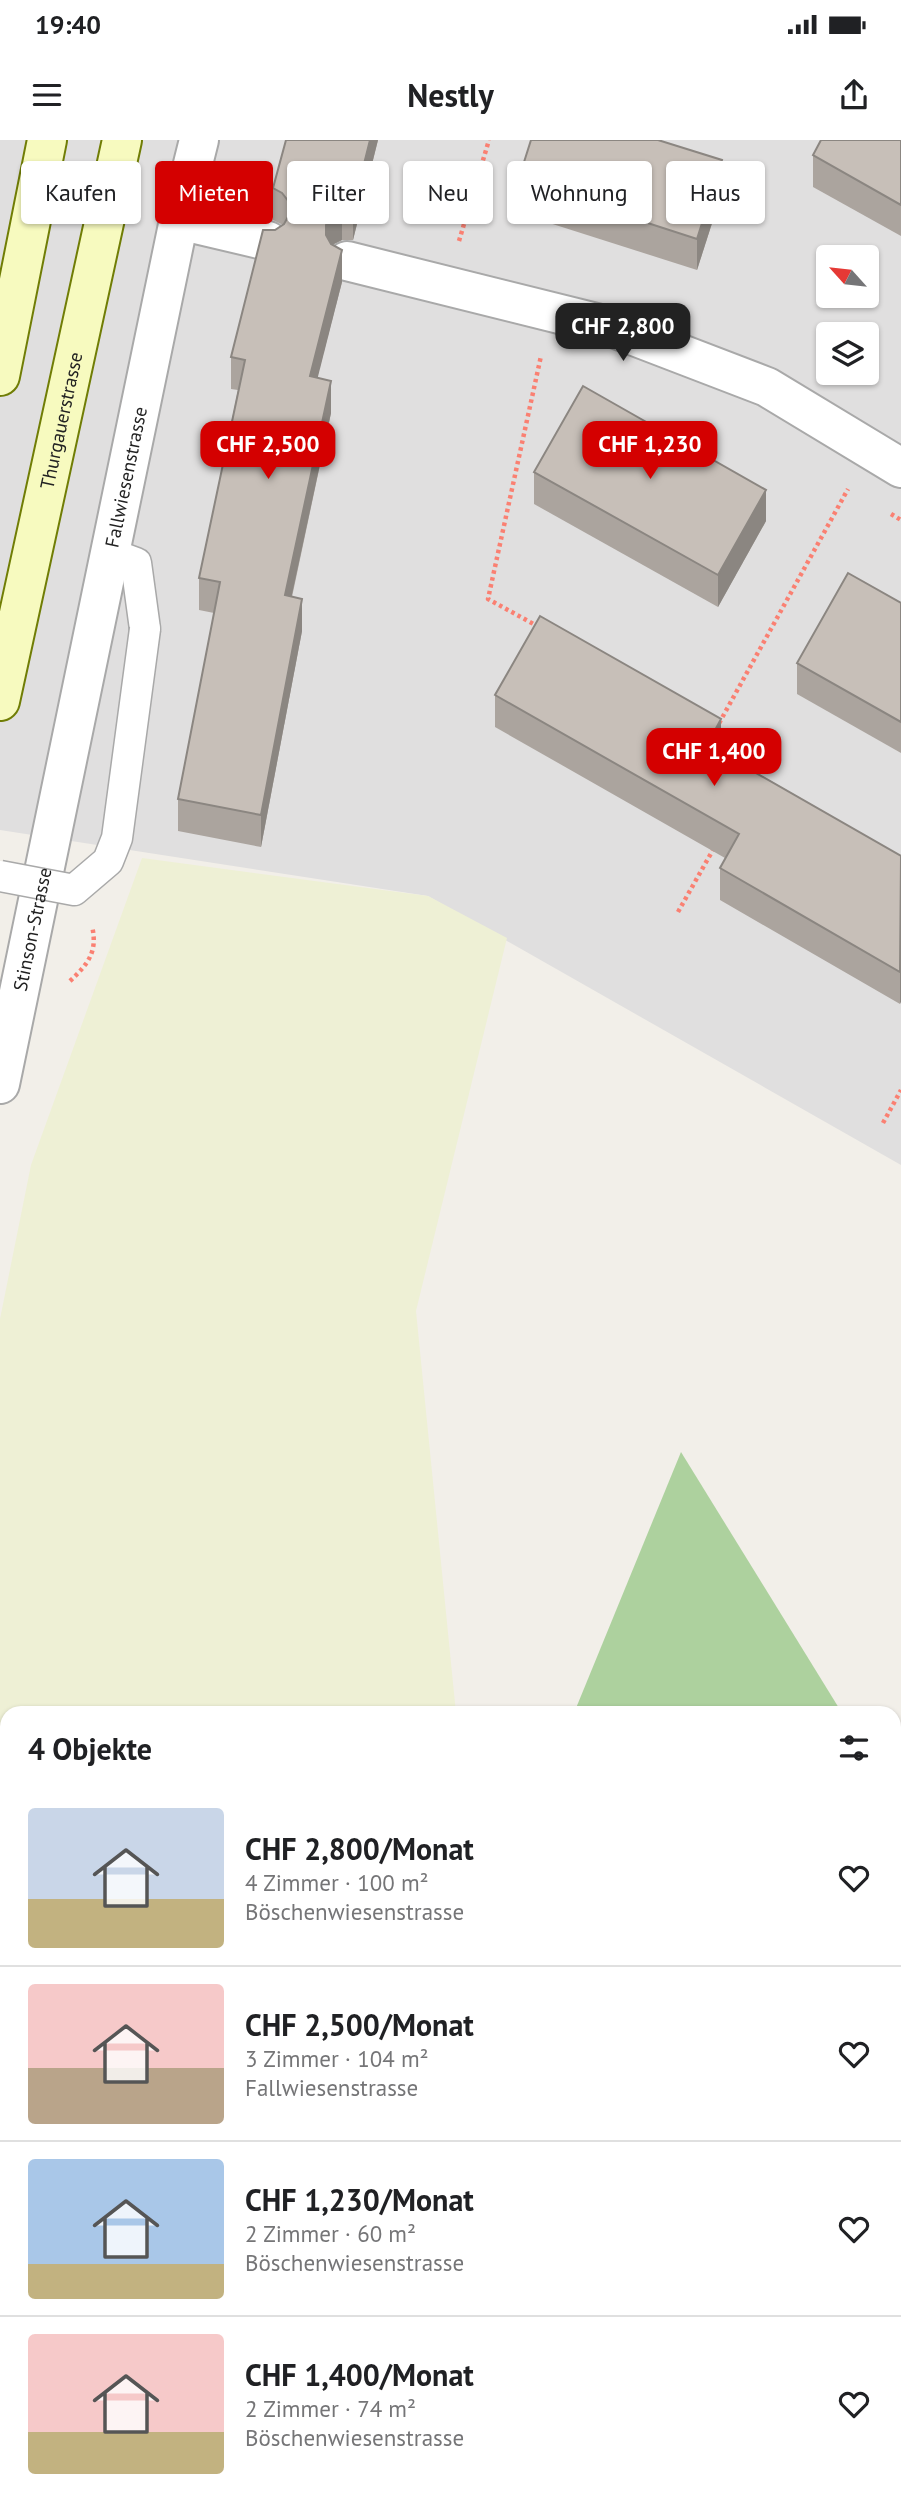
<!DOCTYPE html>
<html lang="de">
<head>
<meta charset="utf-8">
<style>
  body { margin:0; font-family:"PT Sans",sans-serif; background:#f6f6f6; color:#202124; height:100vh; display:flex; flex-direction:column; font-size:26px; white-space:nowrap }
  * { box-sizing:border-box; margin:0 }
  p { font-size:23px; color:#757577 }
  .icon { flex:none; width:38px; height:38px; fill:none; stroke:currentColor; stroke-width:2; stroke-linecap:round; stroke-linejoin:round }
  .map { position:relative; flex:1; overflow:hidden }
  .side { position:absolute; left:0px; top:1566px; width:901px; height:800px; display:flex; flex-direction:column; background:#fff; border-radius:21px 21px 0 0; box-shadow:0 2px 5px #0004 }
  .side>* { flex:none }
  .banner { position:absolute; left:21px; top:21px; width:859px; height:63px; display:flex; gap:14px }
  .needle { width:46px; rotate:297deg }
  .buttons { position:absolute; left:816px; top:105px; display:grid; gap:14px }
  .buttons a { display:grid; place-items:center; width:63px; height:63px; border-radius:7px; background:#fff; box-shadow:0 2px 5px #0004; font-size:35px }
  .price { position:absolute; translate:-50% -60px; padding:0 16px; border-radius:14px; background:#d40000; color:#fff; font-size:23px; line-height:46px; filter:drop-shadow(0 2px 4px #0008) }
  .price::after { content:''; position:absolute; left:50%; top:42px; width:21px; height:16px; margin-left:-10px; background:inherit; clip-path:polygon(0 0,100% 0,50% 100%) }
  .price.selected { background:#222; color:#fff }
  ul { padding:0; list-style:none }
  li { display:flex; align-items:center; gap:21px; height:175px; padding:0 28px }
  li+li { border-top:2px solid #e0e0e0 }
  li span { display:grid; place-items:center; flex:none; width:196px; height:140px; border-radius:7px; color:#555 }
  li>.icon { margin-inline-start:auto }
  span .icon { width:84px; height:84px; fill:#fffc; stroke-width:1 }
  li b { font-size:30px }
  h2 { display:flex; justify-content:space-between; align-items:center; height:84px; padding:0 28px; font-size:30px }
  .pill { padding:0 24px; border-radius:7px; background:#fff; box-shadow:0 2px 5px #0004; font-size:24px; line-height:63px }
  .pill.selected { background:#d40000; color:#fff }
  .status { display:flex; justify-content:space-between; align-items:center; height:49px; padding:0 35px; background:#fff; direction:ltr }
  .status svg { height:19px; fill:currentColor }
  header { display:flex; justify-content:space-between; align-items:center; height:91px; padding:0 28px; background:#fff; font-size:32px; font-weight:700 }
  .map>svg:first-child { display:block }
</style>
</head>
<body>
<div class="status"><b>19:40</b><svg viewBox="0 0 49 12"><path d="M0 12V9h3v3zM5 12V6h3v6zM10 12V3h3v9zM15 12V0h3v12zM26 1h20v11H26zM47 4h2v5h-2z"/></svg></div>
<header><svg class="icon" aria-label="menu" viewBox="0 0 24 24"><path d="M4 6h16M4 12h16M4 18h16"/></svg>Nestly<svg class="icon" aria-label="share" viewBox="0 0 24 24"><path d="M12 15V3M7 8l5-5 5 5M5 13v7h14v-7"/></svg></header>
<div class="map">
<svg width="901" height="2365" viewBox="0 0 901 2365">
  <rect width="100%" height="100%" fill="#f2efe9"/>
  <path fill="#e0dfdf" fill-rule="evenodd" d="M0,0H901V1025L428,756L0,690ZM828,117H866V156H828ZM828,194H866V233H828Z"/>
  <path fill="#eef0d5" d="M142,718L428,756L507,798L416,1171L456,1573H7V1901L0,1886V1179L31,1025Z"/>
  <g fill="#add19e">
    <path d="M681,1312L842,1573H574Z"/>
    <path d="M901,1656V1872L894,1880V1659L896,1661Z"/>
    <path d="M0,2127L7,2144V2278L0,2276Z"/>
  </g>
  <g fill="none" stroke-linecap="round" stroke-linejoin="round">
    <defs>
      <path id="service" d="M109,413L136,423L145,489"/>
      <g id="minor">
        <path d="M179,80L268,101"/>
        <path d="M347,121L608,186L767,247L901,328"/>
        <path id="s1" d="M0,944L179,80L199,0"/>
      </g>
      <g id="secondary">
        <path d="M0,236L47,0"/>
        <path id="s2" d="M0,561L122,0"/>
      </g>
      <g id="motorway">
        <path d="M894,2035L901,2026"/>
        <path d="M894,2223L901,2214"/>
        <path d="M638,2365L642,2359"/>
        <path d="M783,2365L788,2359"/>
      </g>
    </defs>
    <use href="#service" stroke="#a9a9a9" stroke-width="33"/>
    <use href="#minor" stroke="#a9a9a9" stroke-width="42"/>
    <use href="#secondary" stroke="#707d05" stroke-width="42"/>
    <use href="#motorway" stroke="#dc2a67" stroke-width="42"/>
    <g stroke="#fa8072" stroke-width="4.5" stroke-dasharray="3.5 3.5" stroke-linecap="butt">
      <path d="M459,101L489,0"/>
      <path d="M891,374L901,380"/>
      <path d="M539,487L488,459L541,216"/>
      <path d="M755,637L766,619L717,587L848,349"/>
      <path d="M678,772L714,708"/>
      <path d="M70,841C88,824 98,812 92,786"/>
      <path d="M883,983L901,950"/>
      <path d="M894,1661L901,1652"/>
      <path d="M0,2075L7,2091"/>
      <path d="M0,2302L7,2304"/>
      <path d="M282,2359L311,2365"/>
      <path d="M320,2365L340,2359"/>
    </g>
    <use href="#service" stroke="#fff" stroke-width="30"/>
    <use href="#minor" stroke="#fff" stroke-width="38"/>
    <use href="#secondary" stroke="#f7fabf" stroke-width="38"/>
    <use href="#motorway" stroke="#e892a2" stroke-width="38"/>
    <defs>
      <path id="service-bridge" d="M0,736L74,750L108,721L117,698L145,489"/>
    </defs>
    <use href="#service-bridge" stroke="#a9a9a9" stroke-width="33" stroke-linecap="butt"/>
    <use href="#service-bridge" stroke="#fff" stroke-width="30"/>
  </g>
  <g fill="#aba49e">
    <path d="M286,0H378L353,100H342L332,105L342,142L317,238L331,273L292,457L302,491L261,707L178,691V659L214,473L199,470V438L238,250L231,249V217L275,90L283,85L273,80V48Z"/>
    <path d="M901,0V96L813,47V15Z"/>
    <path d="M518,41L722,52L697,130L518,73Z"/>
    <path d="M534,332L766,381L718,467L534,364Z"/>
    <path d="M901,463V613L797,554V523Z"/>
    <path d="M495,555L721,611V612L901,716L900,864L720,760V728L725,718L495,587Z"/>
  </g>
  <g fill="#8b8681">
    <path d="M370,0H378L353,100V68Z"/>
    <path d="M722,20V52L697,130V99Z"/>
    <path d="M342,68V100L332,105L326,116V85L332,74Z"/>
    <path d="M342,110V142L310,268V236Z"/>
    <path d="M331,241V273L285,487V455Z"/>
    <path d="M766,350V381L718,467V435Z"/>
    <path d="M302,459V491L261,707V675Z"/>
    <path d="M721,579V611L707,636V605Z"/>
    <path d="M901,831V862L900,864V832Z"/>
  </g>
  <g fill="#c7bfb8" stroke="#8b8681" stroke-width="2">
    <path d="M286,0H370L353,68H342L332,74L326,85V95L331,104L342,110L310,236L331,241L285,455L302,459L261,675L178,659L220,442L199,438L245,220L231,217L263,90H275L284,84L289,75V62L282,53L273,48Z"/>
    <path d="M531,0H658L722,20L697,99L518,41Z"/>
    <path d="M821,0H901V65L813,15Z"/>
    <path d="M583,246L766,350L718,435L534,332Z"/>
    <path d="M848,433L901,463V582L797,523Z"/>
    <path d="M540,476L721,579L707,605L901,716L900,832L720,728L739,694L495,555Z"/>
    <path d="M0,2308L7,2310V2359H248L247,2365H0Z"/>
  </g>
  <g text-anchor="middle" stroke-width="7" stroke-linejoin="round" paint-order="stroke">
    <g font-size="19" fill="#222" stroke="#fff">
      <text dy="7" stroke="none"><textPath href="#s2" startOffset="287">Thurgauerstrasse</textPath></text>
      <text dy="7" stroke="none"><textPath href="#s1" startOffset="620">Fallwiesenstrasse</textPath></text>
      <text dy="7" stroke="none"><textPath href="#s1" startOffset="158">Stinson-Strasse</textPath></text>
    </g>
  </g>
</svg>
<div class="buttons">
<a><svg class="needle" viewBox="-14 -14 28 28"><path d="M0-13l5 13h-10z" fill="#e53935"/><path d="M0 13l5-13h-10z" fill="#757577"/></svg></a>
<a><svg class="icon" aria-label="layers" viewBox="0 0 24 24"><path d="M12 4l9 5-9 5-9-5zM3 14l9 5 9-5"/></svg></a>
</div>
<b class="price selected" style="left:623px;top:223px">CHF 2,800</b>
<b class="price" style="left:268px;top:341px">CHF 2,500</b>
<b class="price" style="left:650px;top:341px">CHF 1,230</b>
<b class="price" style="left:714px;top:648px">CHF 1,400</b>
<div class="banner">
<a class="pill">Kaufen</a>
<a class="pill selected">Mieten</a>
<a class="pill">Filter</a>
<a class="pill">Neu</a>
<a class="pill">Wohnung</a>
<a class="pill">Haus</a>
</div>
<section class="side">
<h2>4 Objekte<svg class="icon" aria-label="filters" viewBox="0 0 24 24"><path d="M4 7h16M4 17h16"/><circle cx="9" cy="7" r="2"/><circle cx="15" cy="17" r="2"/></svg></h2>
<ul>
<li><span style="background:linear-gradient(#c9d6e8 65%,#c2b280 0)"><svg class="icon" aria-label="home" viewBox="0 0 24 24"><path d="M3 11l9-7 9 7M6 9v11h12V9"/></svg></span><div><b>CHF 2,800/Monat</b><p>4 Zimmer · 100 m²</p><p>Böschenwiesenstrasse</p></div><svg class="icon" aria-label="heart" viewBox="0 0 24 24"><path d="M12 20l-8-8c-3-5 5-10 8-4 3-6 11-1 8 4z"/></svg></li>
<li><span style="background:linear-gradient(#f6c9c9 60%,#b9a48a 0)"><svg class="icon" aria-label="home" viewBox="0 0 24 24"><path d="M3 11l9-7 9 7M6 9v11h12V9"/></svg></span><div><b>CHF 2,500/Monat</b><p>3 Zimmer · 104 m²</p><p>Fallwiesenstrasse</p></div><svg class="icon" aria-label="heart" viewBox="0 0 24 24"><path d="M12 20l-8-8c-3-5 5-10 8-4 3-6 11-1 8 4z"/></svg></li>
<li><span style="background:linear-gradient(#a9c7e8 75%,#c2b280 0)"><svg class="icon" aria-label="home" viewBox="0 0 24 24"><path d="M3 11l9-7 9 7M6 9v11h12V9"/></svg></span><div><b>CHF 1,230/Monat</b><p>2 Zimmer · 60 m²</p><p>Böschenwiesenstrasse</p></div><svg class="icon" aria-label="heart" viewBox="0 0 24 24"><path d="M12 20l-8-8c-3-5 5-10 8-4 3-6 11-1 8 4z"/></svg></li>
<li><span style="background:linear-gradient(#f6c9c9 70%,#c2b280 0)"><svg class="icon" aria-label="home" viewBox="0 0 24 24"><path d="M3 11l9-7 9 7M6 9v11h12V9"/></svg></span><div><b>CHF 1,400/Monat</b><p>2 Zimmer · 74 m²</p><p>Böschenwiesenstrasse</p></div><svg class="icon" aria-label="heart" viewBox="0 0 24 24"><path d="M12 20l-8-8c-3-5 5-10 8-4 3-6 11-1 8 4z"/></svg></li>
</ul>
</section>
</div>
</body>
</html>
